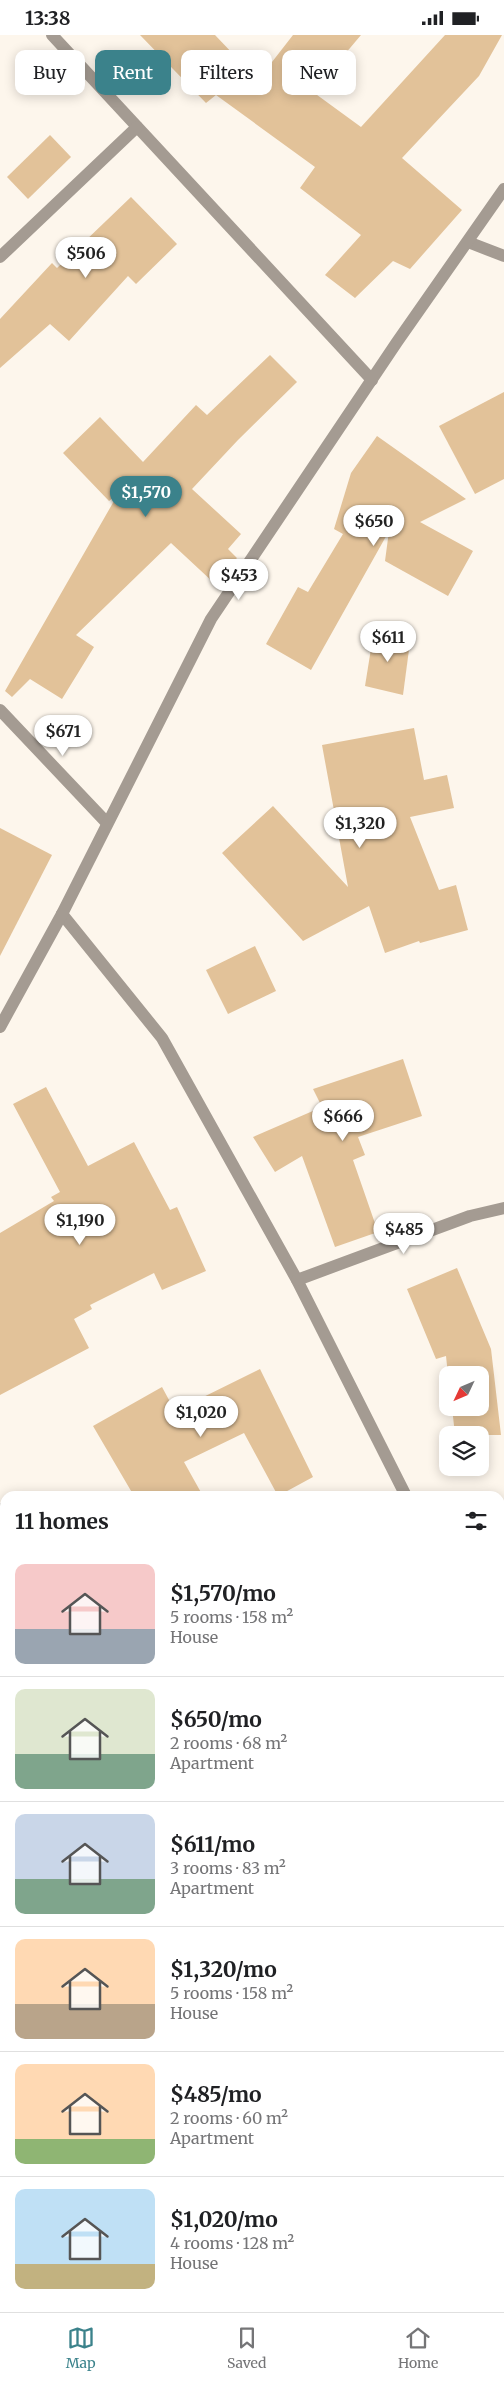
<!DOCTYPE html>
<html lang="en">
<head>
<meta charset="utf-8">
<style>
  body { margin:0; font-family:Merriweather,serif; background:#f6f6f6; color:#202124; height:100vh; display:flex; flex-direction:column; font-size:19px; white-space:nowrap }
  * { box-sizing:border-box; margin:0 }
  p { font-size:16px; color:#757577 }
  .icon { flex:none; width:28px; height:28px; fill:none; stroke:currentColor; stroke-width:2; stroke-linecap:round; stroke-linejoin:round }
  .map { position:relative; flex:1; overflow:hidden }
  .details { position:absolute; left:0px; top:1456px; width:505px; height:821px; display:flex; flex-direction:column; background:#fff; border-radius:15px 15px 0 0; box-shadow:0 2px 12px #0003 }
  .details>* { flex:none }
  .top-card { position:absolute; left:15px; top:15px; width:475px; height:45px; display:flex; gap:10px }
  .needle { width:32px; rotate:226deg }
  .fabs { position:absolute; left:439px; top:1331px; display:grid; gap:10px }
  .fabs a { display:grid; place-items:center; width:50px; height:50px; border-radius:10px; background:#fff; box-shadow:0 2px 12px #0003; font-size:25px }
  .price { position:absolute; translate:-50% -42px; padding:0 11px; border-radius:18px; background:#fff; color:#222; font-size:16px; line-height:32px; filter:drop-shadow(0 1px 2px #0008) }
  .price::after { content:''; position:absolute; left:50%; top:30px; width:15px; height:11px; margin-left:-8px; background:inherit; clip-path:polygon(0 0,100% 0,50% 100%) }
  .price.on { background:#3b828b; color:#fff }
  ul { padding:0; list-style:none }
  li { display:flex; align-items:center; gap:15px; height:125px; padding:0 15px }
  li+li { border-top:1px solid #e0e0e0 }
  li span { display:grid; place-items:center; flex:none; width:140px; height:100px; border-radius:10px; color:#555 }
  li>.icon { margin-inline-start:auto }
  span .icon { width:60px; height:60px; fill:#fffc; stroke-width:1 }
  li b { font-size:21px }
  h2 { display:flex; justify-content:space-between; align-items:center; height:60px; padding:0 15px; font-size:21px }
  .chip { padding:0 18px; border-radius:10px; background:#fff; box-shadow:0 2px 12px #0003; font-size:18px; line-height:45px }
  .chip.on { background:#3b828b; color:#fff }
  .status { display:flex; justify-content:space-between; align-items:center; height:35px; padding:0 25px; background:#fff; direction:ltr }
  .status svg { height:14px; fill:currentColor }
  .dock { display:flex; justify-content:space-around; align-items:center; height:70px; border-top:1px solid #e0e0e0; background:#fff; font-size:14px; color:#757577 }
  .dock a { display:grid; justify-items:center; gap:2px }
  .dock .on { color:#3b828b }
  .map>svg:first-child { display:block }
</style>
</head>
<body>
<div class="status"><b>13:38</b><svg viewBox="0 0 49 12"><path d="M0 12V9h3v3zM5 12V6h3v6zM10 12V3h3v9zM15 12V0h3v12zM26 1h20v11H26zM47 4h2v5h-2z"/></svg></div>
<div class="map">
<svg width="504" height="2277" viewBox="0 0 504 2277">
  <rect width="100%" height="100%" fill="#fdf6ec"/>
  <g fill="#feead2">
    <path d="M504,1491V1545L500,1534V1493Z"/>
    <path d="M504,1948V2081L500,2077V1954Z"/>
    <path d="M500,2153L504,2157V2277H208L213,2272H500Z"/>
  </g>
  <g fill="#e2c299">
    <path d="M140,0H215L258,45L293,0H361L313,57L361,92L445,0H502L479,41L402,123L462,175L410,234L393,226L355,263L325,240L361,200L300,153L315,132L216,60L206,68Z"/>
    <path d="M50,100L71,122L28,164L7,142Z"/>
    <path d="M131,162L177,209L136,249L128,241L69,306L50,289L0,333V284L52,228L57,233Z"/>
    <path d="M270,320L297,347L238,405L192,454L241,499L228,514L237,523L214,548L171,508L76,600L94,612L62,664L30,644L12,662L5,656L118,459L109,466L63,418L100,382L143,427L196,370L207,380Z"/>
    <path d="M504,357V444L475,459L439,391Z"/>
    <path d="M377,401L466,464L420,487L473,516L448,561L385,526L389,496L311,635L266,609L298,552L308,557L343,499L334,494L351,438Z"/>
    <path d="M374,595L410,607L403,660L365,651Z"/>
    <path d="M414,693L424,745L447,740L454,773L410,782L439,855L456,850L468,895L420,908L419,906L385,918L369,871L303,906L222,818L273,771L348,852L322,710Z"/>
    <path d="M0,793L52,820L0,921Z"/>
    <path d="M255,911L276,956L228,979L206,935Z"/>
    <path d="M403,1024L422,1081L358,1102L365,1120L353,1125L378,1197L335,1212L302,1121L275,1137L253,1102L322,1072L313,1054Z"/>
    <path d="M46,1052L88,1131L134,1107L170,1175L177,1172L206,1236L162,1255L154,1238L90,1270L92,1274L74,1284L89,1313L0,1360V1198L54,1166L51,1162L60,1157L13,1069Z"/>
    <path d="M457,1233L491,1314L501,1400H455L452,1372H480V1340H448L446,1321L436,1324L407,1254Z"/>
    <path d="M260,1334L313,1442L278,1461L244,1398L184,1427L203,1461H134L93,1391L162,1352L175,1376Z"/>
  </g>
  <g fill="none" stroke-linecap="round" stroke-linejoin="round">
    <g stroke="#a49b92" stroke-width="12">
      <path d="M52,0L372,345"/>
      <path d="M468,207L504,221"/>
      <path d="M0,222L137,92"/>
      <path d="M0,675L107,788"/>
      <path d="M62,879L162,1003L297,1245L406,1461"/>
      <path d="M0,992L62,879L211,584L397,307L504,154"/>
      <path d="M297,1245L470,1181L504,1173"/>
      <path d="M0,1474L5,1483"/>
      <path d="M500,1645L504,1653"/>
      <path d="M500,1902L504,1897"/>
      <path d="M0,2231L5,2240"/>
      <path d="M22,2272L25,2277"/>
      <path d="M162,2277L167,2272"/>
    </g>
  </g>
</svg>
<div class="fabs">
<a><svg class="needle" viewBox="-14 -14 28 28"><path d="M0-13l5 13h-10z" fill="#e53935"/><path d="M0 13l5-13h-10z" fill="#757577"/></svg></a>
<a><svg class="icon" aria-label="layers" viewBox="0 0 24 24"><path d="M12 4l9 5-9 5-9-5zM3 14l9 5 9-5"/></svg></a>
</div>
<b class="price" style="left:86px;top:244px">$506</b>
<b class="price on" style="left:146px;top:483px">$1,570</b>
<b class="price" style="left:374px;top:512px">$650</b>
<b class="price" style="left:239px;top:566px">$453</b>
<b class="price" style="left:388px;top:628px">$611</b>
<b class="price" style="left:63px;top:722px">$671</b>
<b class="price" style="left:360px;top:814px">$1,320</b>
<b class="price" style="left:343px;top:1107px">$666</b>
<b class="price" style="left:80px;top:1211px">$1,190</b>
<b class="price" style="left:404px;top:1220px">$485</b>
<b class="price" style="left:201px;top:1403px">$1,020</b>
<div class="top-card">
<a class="chip">Buy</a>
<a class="chip on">Rent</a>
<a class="chip">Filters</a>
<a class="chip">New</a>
</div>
<section class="details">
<h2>11 homes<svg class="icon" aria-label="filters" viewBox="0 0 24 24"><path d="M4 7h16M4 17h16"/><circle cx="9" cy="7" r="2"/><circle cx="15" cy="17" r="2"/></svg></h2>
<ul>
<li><span style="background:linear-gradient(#f6c9c9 65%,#9aa5b1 0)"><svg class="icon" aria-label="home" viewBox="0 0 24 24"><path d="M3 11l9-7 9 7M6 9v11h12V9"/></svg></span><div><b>$1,570/mo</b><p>5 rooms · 158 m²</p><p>House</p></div></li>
<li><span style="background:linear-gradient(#dfe7d0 65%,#7fa58c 0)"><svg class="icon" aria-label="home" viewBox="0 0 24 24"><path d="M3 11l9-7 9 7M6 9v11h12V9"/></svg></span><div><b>$650/mo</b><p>2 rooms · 68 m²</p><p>Apartment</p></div></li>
<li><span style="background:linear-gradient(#c9d6e8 65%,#7fa58c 0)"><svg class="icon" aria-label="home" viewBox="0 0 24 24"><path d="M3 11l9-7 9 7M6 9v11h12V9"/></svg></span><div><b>$611/mo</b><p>3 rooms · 83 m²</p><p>Apartment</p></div></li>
<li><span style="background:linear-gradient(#ffd9b3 65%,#b9a48a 0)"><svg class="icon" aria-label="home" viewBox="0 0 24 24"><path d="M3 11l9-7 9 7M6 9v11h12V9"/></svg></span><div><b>$1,320/mo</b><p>5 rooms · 158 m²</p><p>House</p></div></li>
<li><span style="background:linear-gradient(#ffd9b3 75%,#8fb573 0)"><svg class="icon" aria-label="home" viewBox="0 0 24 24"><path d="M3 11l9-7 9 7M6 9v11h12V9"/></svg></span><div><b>$485/mo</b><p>2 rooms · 60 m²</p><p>Apartment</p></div></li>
<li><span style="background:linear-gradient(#bfe0f5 75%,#c2b280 0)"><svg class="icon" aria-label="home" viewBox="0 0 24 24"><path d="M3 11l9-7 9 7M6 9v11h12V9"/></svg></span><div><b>$1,020/mo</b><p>4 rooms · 128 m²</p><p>House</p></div></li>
</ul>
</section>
</div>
<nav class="dock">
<a class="on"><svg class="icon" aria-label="map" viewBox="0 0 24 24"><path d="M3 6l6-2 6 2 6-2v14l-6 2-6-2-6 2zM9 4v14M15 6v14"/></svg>Map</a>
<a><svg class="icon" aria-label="saved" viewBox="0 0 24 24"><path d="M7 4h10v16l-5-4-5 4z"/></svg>Saved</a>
<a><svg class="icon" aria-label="home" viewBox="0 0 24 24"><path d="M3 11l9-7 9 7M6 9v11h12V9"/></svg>Home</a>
</nav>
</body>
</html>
